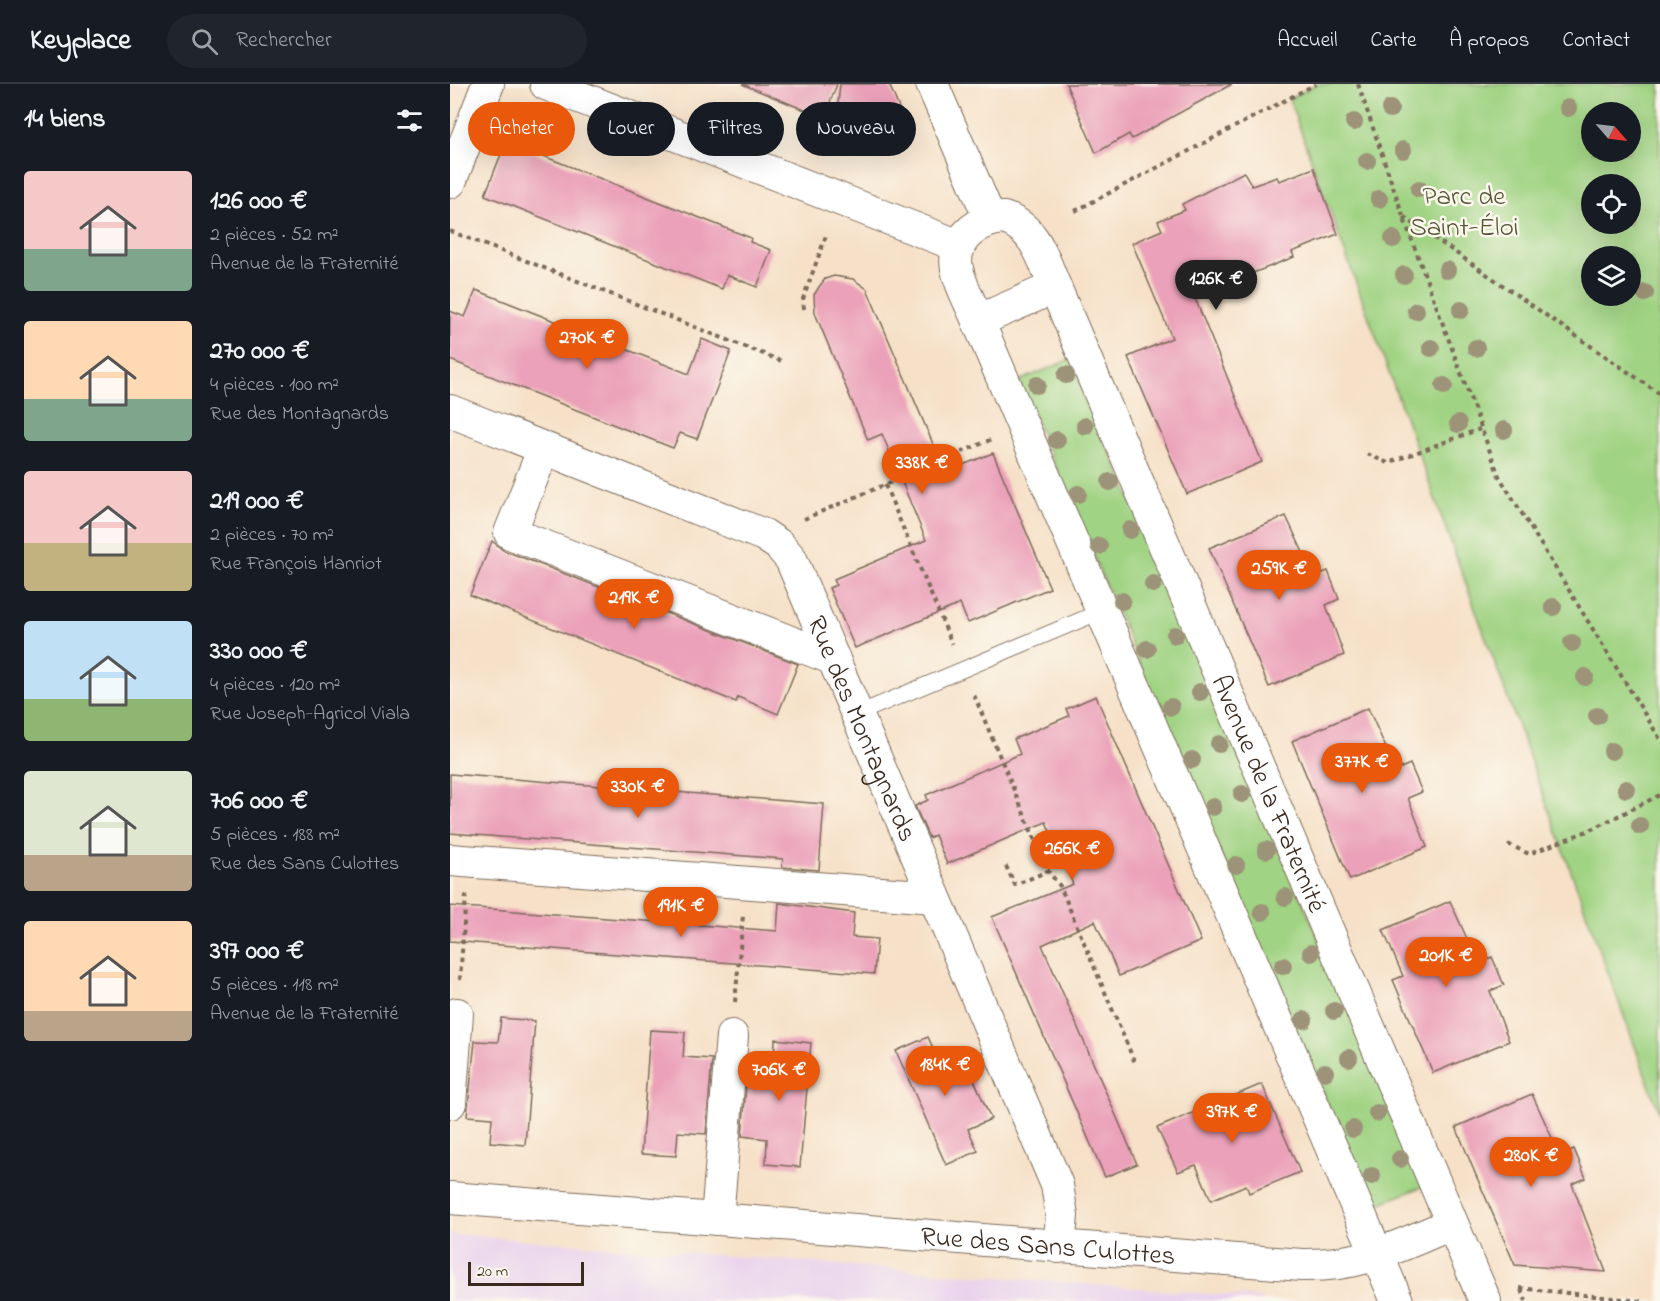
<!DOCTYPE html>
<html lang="fr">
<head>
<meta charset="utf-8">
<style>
  body { margin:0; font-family:"Indie Flower",sans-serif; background:#20242c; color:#f1f3f6; height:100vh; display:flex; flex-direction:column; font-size:22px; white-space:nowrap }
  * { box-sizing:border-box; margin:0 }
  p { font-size:20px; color:#9ea1a6 }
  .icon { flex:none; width:33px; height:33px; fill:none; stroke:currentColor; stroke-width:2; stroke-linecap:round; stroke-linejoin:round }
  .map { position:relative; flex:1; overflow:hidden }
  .details { display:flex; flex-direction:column; background:#171b24; width:450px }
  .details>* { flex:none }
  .top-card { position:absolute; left:18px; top:18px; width:570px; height:54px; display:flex; gap:12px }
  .needle { width:39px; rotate:118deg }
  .buttons { position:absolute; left:1131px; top:18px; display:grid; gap:12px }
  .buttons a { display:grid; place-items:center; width:60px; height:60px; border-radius:50%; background:#171b24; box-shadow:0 6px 24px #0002; font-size:30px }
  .scale { position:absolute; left:18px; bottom:15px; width:116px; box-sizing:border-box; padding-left:6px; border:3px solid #3b2a1e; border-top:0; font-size:16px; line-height:21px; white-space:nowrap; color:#3b2a1e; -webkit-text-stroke:4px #fbf7ec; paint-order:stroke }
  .price { position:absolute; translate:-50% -51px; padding:0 14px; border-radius:21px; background:#ea580c; color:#fff; font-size:20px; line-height:39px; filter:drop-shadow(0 2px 3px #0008) }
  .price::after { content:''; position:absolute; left:50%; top:36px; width:18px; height:14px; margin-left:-9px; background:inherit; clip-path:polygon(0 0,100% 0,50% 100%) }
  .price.active { background:#222; color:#fff }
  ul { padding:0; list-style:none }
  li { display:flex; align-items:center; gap:18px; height:150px; padding:0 24px }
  li span { display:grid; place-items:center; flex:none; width:168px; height:120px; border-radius:6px; color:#555 }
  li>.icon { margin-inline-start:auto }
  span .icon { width:72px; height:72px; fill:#fffc; stroke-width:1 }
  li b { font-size:26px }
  h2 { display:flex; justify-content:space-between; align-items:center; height:72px; padding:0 24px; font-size:26px }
  .tag { padding:0 21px; border-radius:27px; background:#171b24; box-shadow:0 6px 24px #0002; font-size:21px; line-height:54px }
  .tag.active { background:#ea580c; color:#fff }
  header { display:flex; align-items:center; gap:36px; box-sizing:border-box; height:84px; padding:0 30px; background:#171b24; border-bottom:2px solid #363941 }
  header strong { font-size:28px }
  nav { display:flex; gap:33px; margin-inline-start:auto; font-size:21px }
  .search { width:420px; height:54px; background:#20242c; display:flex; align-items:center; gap:15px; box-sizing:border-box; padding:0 21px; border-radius:33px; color:#9ea1a6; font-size:22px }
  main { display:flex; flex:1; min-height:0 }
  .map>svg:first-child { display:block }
</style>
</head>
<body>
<header>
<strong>Keyplace</strong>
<div class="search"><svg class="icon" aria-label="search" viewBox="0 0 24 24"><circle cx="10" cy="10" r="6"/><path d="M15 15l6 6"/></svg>Rechercher</div>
<nav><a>Accueil</a><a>Carte</a><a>À propos</a><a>Contact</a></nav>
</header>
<main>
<section class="details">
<h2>14 biens<svg class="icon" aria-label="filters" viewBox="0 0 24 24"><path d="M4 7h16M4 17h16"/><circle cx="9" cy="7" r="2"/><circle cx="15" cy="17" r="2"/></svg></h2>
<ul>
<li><span style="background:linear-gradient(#f6c9c9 65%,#7fa58c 0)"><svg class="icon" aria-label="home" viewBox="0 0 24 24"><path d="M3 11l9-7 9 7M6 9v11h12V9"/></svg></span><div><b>126 000 €</b><p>2 pièces · 52 m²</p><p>Avenue de la Fraternité</p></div></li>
<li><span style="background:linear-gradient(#ffd9b3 65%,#7fa58c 0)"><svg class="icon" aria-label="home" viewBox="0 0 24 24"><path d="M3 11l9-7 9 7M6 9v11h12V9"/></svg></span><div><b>270 000 €</b><p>4 pièces · 100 m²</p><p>Rue des Montagnards</p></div></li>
<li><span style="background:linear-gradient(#f6c9c9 60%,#c2b280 0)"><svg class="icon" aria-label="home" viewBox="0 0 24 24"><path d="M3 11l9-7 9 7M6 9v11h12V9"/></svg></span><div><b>219 000 €</b><p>2 pièces · 70 m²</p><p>Rue François Hanriot</p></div></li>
<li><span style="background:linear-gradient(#bfe0f5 65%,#8fb573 0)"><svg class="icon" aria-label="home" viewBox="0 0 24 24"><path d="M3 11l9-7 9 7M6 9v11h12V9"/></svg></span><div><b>330 000 €</b><p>4 pièces · 120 m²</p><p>Rue Joseph-Agricol Viala</p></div></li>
<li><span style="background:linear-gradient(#dfe7d0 70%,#b9a48a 0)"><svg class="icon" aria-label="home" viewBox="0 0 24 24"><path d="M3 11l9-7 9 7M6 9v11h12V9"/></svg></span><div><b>706 000 €</b><p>5 pièces · 188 m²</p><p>Rue des Sans Culottes</p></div></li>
<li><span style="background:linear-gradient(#ffd9b3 75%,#b9a48a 0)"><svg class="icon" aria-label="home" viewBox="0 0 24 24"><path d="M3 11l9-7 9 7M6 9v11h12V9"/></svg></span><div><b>397 000 €</b><p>5 pièces · 118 m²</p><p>Avenue de la Fraternité</p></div></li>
</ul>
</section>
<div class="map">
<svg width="1210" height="1217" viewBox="0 0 1210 1217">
  <rect width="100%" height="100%" fill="#fbf7ec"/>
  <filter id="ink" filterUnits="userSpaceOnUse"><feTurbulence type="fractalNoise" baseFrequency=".0167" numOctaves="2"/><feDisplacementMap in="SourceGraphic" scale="12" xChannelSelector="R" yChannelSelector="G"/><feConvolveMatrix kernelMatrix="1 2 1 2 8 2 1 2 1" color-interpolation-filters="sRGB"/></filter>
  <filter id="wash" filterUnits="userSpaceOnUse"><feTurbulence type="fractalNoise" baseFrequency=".008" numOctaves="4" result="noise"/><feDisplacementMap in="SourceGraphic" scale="24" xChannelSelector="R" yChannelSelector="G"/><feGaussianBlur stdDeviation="1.35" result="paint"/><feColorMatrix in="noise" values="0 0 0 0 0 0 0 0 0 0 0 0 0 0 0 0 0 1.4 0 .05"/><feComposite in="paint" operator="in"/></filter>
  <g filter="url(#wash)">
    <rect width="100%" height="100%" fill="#f6e1c8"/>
    <path fill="#e9d2ed" d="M0,1150L812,1214L813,1217H0Z"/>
    <g fill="#a0d383" stroke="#6e7e50" stroke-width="1.5" fill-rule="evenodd">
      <path d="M866,0H1210V1031L839,15ZM1142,28H1180V68H1142ZM1142,100H1180V140H1142ZM1142,172H1180V212H1142Z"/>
      <path d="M621,275L974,1102L921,1123L569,297Z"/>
    </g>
    <g id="blocks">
      <g fill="#eba1b9">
        <path d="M292,0H387L374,34Z"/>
        <path d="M390,0H439L452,31L411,49L386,39Z"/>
        <path d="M616,0H782L682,55L679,50L646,69Z"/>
        <path d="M55,60L67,65L68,62L301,154L300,158L321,166L307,203L277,191L272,205L35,111Z"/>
        <path d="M864,84L888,150L842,168L844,173L744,212L812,378L737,410L678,273L722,254L682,159L712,146L708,137L735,126L732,120L794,88L802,102L827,93L829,97Z"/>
        <path d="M384,192L403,195L417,205L495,388L543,369L600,504L518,539L510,520L405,564L379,504L386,501L384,495L476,456L432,350L418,356L365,229L364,211L369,203L375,195Z"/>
        <path d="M26,206L239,290L252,255L281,267L247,355L230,349L223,364L0,276V227L15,233Z"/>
        <path d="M836,432L864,492L878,487L889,515L876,521L894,571L819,603L759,464Z"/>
        <path d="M42,457L53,466L348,580L328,630L288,613L286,618L20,511Z"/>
        <path d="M646,612L751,857L669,892L645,837L592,861L687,1080L655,1093L542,833L623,800L596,738L497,780L485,751L479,754L465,722L478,716L476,711L570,670L564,655L619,632L616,625Z"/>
        <path d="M918,624L946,686L960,680L972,708L958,714L977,763L900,796L842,657Z"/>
        <path d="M0,690L374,720L369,786L332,783L333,775L0,749Z"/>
        <path d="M1000,817L1028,879L1042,873L1054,901L1040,907L1059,957L983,989L943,896L953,892L933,846Z"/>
        <path d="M329,819L404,829L402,853L427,855L424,890L0,857V822L327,847Z"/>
        <path d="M51,934L85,937L75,1061L40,1058L42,1034L17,1032L25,957L48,958Z"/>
        <path d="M200,946L235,948L233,973L262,975L256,1050L228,1048L226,1072L191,1070Z"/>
        <path d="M478,953L488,975L511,966L541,1035L518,1045L528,1067L496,1081L446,967Z"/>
        <path d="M325,955L361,959L350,1083L316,1080L317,1055L292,1052L298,978L324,980Z"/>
        <path d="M812,1000L850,1088L799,1109L796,1101L761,1116L746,1081L728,1088L707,1044Z"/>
        <path d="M1082,1010L1110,1071L1124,1065L1136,1094L1122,1100L1156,1188L1065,1181L1025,1089L1006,1043Z"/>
      </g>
    </g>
  </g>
  <g filter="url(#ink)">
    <use href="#blocks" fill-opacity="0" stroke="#7c6a5a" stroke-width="1.5"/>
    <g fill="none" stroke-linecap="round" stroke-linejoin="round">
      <defs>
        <path id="service" d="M407,630L652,527"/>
        <g id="minor">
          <path d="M96,0L509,162"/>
          <path d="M482,0L540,135"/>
          <path d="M0,98L38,0"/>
          <path d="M554,134C586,144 593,175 605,203L528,237C521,220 511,203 507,185C501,155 528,136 554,134Z"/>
          <path id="s1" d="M605,203L1035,1217"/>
          <path d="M528,237L947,1217"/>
          <path id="s2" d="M0,327L314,451L329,461L341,475L607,1101L612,1132L609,1163"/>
          <path d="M94,364L60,449L384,575"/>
          <path d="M0,776L484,813"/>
          <path d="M0,1019L7,930"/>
          <path id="s3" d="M0,1114L852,1181C912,1182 947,1163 1001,1140"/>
          <path d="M267,1135L282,952"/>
        </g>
      </defs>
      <use href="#service" stroke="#7c6a5a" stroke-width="17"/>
      <use href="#minor" stroke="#7c6a5a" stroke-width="34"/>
      <g stroke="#7c6a5a" stroke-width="4" stroke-dasharray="4.5 4.5" stroke-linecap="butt">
        <path d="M908,0L953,132L1049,392L1210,655"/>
        <path d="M625,127L866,0"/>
        <path d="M954,133L1210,310"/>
        <path d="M0,147L334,278"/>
        <path d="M354,225L353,215L377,149"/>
        <path d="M917,370L938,379L1030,345"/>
        <path d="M435,401L502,560"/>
        <path d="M354,435L540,356"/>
        <path d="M524,611L598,787L610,802L685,979"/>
        <path d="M1058,760L1079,770L1140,746L1210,711"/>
        <path d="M556,782L565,801L598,787"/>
        <path d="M10,896L16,811"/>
        <path d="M285,918L293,832"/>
        <path d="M1070,1204L1191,1217"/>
        <path d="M1071,1206L1076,1217"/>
      </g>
      <use href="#service" stroke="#fff" stroke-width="15"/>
      <use href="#minor" stroke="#fff" stroke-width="32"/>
    </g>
    <g fill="#9d9378">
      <circle cx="1118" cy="24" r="9"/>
      <circle cx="940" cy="25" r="9"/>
      <circle cx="904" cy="38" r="9"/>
      <circle cx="953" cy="66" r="9"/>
      <circle cx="917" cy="77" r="9"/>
      <circle cx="969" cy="105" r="9"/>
      <circle cx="929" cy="115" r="9"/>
      <circle cx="943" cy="155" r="9"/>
      <circle cx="997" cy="186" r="9"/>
      <circle cx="954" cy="191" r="9"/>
      <circle cx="1195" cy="209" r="9"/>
      <circle cx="1011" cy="226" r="9"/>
      <circle cx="966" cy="227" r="9"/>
      <circle cx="981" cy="264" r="9"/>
      <circle cx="1026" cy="264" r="9"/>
      <circle cx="616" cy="291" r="9"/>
      <circle cx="587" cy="301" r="9"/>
      <circle cx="994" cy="302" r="9"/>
      <circle cx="1008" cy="340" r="9"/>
      <circle cx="635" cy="342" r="9"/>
      <circle cx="1054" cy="346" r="9"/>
      <circle cx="607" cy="356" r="9"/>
      <circle cx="660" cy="398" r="9"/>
      <circle cx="628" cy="410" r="9"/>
      <circle cx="680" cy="446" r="9"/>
      <circle cx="649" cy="462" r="9"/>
      <circle cx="703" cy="500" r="9"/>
      <circle cx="672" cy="517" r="9"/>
      <circle cx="1103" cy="523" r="9"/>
      <circle cx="725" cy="551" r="9"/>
      <circle cx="1122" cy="559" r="9"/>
      <circle cx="697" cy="565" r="9"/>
      <circle cx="1135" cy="593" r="9"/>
      <circle cx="750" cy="608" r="9"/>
      <circle cx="721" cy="623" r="9"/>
      <circle cx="1147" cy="632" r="9"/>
      <circle cx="769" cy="660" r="9"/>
      <circle cx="1162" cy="667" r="9"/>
      <circle cx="742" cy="676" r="9"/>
      <circle cx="1176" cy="705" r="9"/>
      <circle cx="792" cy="710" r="9"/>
      <circle cx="763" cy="723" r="9"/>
      <circle cx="1190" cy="742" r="9"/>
      <circle cx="816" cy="766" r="9"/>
      <circle cx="786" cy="781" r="9"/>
      <circle cx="835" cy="813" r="9"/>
      <circle cx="812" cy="828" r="9"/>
      <circle cx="861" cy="869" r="9"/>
      <circle cx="833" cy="882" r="9"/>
      <circle cx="884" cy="927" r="9"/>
      <circle cx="854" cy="936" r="9"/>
      <circle cx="899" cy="974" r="9"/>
      <circle cx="875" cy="988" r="9"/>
      <circle cx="927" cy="1029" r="9"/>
      <circle cx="903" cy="1045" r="9"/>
      <circle cx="950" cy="1075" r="9"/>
      <circle cx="922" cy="1092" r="9"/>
    </g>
  </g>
  <g text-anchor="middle" stroke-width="5" stroke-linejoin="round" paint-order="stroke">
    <g font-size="27" fill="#545437" stroke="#fbf7ec">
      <text x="1014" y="120">Parc de<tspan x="1014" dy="31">Saint-Éloi</tspan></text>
    </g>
    <g font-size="27" fill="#3b2a1e" stroke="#fbf7ec">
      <text dy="9" stroke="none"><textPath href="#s2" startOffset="558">Rue des Montagnards</textPath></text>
      <text dy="9" stroke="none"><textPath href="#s1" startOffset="550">Avenue de la Fraternité</textPath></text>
      <text dy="9" stroke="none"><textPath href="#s3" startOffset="600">Rue des Sans Culottes</textPath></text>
    </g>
  </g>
</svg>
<div class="buttons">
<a><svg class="needle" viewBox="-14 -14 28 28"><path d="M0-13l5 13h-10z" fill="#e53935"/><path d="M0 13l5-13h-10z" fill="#9ea1a6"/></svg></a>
<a><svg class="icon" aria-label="locate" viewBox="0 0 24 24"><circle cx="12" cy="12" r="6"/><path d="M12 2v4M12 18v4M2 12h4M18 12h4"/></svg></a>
<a><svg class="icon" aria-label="layers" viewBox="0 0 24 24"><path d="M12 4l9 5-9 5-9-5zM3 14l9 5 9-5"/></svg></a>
</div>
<div class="scale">20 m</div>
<b class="price active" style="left:766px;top:227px">126K €</b>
<b class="price" style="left:137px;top:286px">270K €</b>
<b class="price" style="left:472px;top:411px">338K €</b>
<b class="price" style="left:829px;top:517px">259K €</b>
<b class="price" style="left:184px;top:546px">219K €</b>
<b class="price" style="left:912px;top:710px">377K €</b>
<b class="price" style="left:188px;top:735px">330K €</b>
<b class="price" style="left:622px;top:797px">266K €</b>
<b class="price" style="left:231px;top:854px">191K €</b>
<b class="price" style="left:996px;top:904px">201K €</b>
<b class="price" style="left:495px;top:1013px">184K €</b>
<b class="price" style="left:329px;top:1018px">706K €</b>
<b class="price" style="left:782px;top:1060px">397K €</b>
<b class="price" style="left:1081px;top:1104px">280K €</b>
<div class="top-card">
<a class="tag active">Acheter</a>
<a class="tag">Louer</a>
<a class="tag">Filtres</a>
<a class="tag">Nouveau</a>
</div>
</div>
</main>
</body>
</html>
